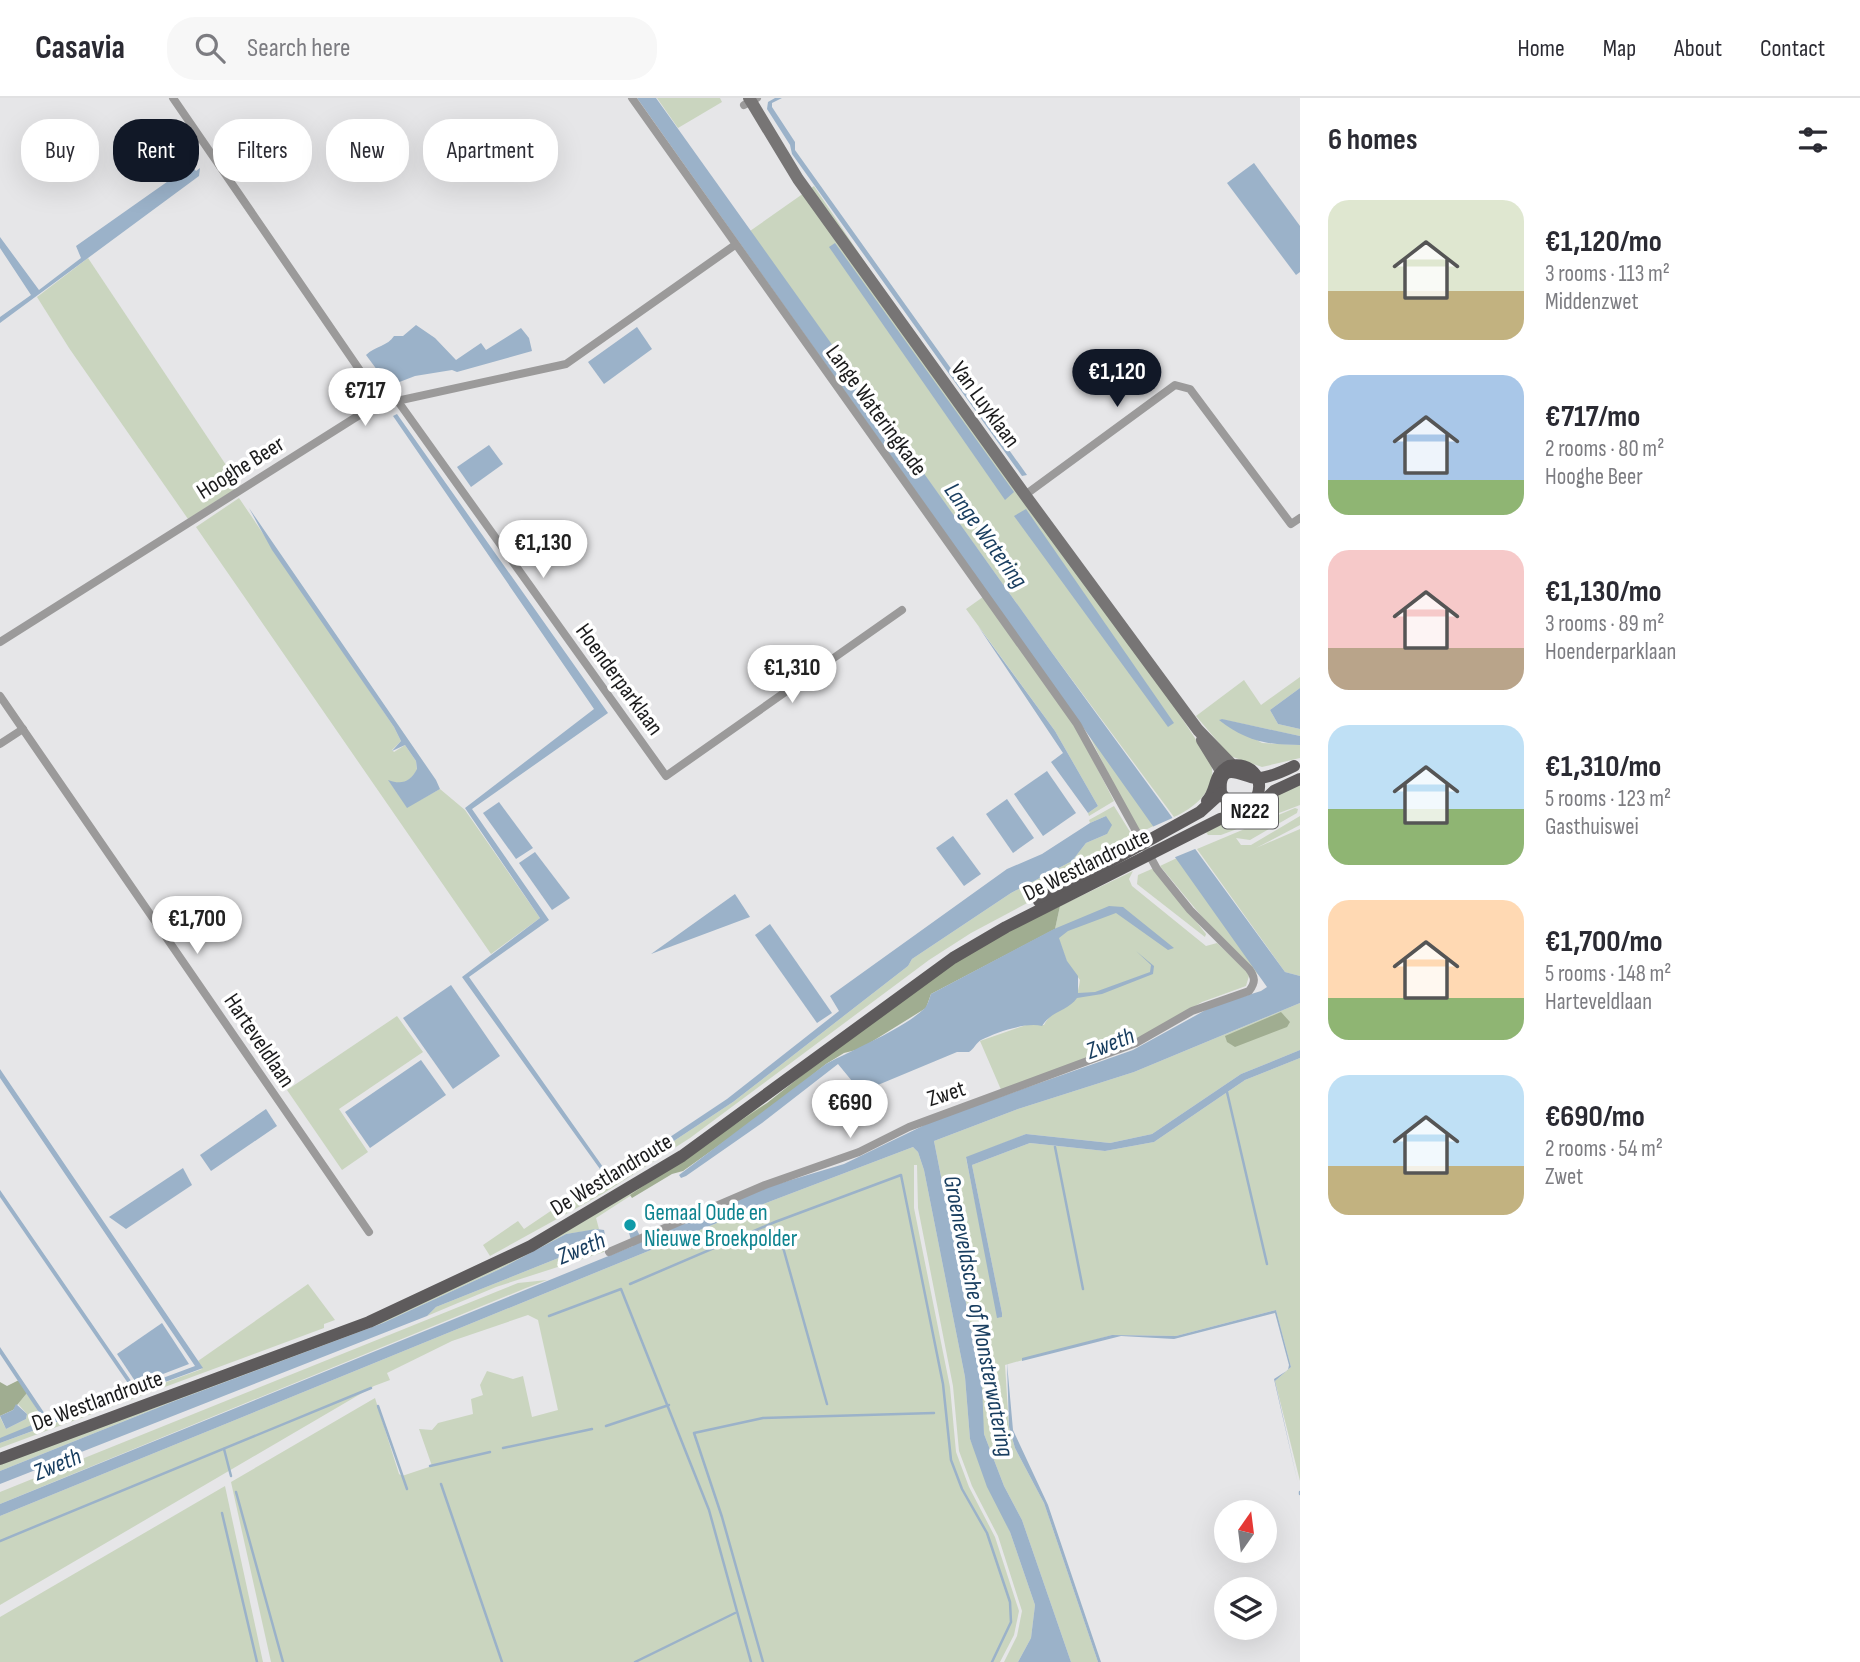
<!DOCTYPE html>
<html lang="en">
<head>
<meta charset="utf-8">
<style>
  body { margin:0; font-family:"Sofia Sans Condensed",sans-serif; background:#f7f7f7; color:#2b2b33; height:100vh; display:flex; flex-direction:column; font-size:26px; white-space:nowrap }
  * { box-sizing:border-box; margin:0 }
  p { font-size:23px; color:#7c7c81 }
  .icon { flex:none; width:38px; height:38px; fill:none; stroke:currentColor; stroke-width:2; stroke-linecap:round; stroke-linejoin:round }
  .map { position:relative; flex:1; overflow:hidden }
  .side { display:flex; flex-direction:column; background:#fff; width:560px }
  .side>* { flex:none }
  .hud { position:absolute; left:21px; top:21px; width:665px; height:63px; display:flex; gap:14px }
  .needle { width:46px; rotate:14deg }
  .tools { position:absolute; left:1214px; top:1402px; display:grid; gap:14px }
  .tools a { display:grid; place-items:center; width:63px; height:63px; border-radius:50%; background:#fff; box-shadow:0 7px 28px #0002; font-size:35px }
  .price { position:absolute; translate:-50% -60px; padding:0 16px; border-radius:24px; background:#fff; color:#222; font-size:23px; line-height:46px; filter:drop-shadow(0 2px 4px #0008) }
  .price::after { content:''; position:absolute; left:50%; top:42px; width:21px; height:16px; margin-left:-10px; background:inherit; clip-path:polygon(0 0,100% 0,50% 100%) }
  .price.current { background:#111827; color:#fff }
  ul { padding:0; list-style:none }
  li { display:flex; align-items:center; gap:21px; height:175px; padding:0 28px }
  li span { display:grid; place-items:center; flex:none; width:196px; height:140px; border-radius:21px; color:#555 }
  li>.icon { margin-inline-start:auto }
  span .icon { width:84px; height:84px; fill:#fffc; stroke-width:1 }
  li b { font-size:30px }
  h2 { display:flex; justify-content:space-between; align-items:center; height:84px; padding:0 28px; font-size:30px }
  .pill { padding:0 24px; border-radius:28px; background:#fff; box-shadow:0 7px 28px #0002; font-size:24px; line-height:63px }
  .pill.current { background:#111827; color:#fff }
  header { display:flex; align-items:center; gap:42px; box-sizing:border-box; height:98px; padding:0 35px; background:#fff; border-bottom:2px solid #e1e1e2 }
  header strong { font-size:33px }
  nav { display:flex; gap:38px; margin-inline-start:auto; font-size:24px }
  .search { width:490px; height:63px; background:#f7f7f7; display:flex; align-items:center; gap:18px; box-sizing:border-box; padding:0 24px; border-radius:28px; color:#7c7c81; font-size:26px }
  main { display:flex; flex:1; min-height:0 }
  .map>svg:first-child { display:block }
</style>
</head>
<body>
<header>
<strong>Casavia</strong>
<div class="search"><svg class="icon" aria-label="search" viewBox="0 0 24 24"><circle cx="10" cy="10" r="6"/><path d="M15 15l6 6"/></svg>Search here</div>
<nav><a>Home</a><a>Map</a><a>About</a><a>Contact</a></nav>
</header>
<main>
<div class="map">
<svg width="1300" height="1564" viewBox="0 0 1300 1564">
  <rect width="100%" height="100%" fill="#e6e6e8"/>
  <g fill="#cad5bf">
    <path d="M657,0H720L722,4L678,30Z"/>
    <path d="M814,88L1016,391L1164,593L1210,663C1220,689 1195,710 1174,719L1050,552L750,133Z"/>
    <path d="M88,160L240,388L188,421L69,250L37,199Z"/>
    <path d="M239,400L394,629L401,643L392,652L394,654L405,647L416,663L417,672C410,683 403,688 389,683L407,709L440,691L465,712L540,820L491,856L196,429Z"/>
    <path d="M983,499L1076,629L1114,703L1089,718L1088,715L1098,708L1055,633L966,511Z"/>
    <path d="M1300,579V590L1270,612L1278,626L1300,631V638L1220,621L1262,645L1300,647V660L1262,669L1230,658L1196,618L1244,582L1261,607Z"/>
    <path d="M1086,631L1154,728L1138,735Z"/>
    <path d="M1300,686V707L1221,737H1208L1206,734Z"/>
    <path d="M1114,708L1132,737L1116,744L1119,750L1074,780L971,835L929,862L690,1040L604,1095L490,1158L483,1147L518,1123L524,1131L604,1077L610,1085L733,1004L908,868L912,861L1011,795L1072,763L1086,745L1107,736L1106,718L1090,725L1089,722Z"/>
    <path d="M1295,710L1298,711L1297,715L1250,742L1236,740L1241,747H1251L1300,718V727L1256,750L1300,731V878L1285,874L1197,751Z"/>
    <path d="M1177,760L1253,867L1266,884L1218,838L1160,768Z"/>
    <path d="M1154,770L1206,836L1205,839L1137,786L1138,777Z"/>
    <path d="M1133,773L1129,781L1132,788L1206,848L1217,845L1245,871L1249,878L1246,888L1202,904L1139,941L1002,994L980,943L1026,927H1044C1056,903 1076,917 1080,882L1067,864L1055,831L1060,808Z"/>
    <path d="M1300,905V952L1241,976L1152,1036L1110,1045L1026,1036L966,1060L999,1220L1002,1215L972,1067L1030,1045L1105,1053L1154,1044L1245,982L1300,960V1383L1275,1283L1291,1269L1276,1212L1176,1238L1112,1237L1005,1267L1009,1329L1015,1350L1044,1405L1098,1564H1071L1022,1422L1004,1388L984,1336L976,1254L934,1043L1018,1011L1134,974Z"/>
    <path d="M397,918L423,954L339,1011L368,1054L342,1072L287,992Z"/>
    <path d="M767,1005L700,1053L596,1120L599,1131L566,1136L500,1171L383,1225L172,1304L0,1373V1364L439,1197Z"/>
    <path d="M913,1049L918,1054L924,1072L965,1279L970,1341L1010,1434L1035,1507L1031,1540L1018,1564H1004L1017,1538L1022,1513L998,1438L972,1388L959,1353L953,1288L918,1110L917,1067H914V1110L950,1289L956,1354L969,1389L995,1439L1019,1513L1014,1537L1000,1564H271L231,1384L375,1300L399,1376L402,1378L432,1368L419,1331L432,1332L438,1325L473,1316L471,1301L483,1297L480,1287L487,1273L513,1281L523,1278L532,1319L558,1312L538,1222L528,1217L452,1243L387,1275L390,1282L374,1288L0,1507V1418L761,1107Z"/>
    <path d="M603,1138L607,1147L604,1154L496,1189L427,1218L436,1209L586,1149Z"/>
    <path d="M547,1182L526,1190L0,1406V1394L518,1185Z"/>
    <path d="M308,1186L335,1222L324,1226V1230L0,1350V1345L202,1271L198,1263Z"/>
    <path d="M27,1295L44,1323L0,1341V1319L6,1331L26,1321L27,1316L18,1306Z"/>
    <path d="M225,1388L263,1564H0V1519Z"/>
  </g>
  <g fill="#a0ad91">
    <path d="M1060,808L1055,831L931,896L926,910L860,951L844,955L826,966L770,1011L683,1073L672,1076L632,1100L630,1097L767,1005L887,910L941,873L1014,830Z"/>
    <path d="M1281,914L1290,924L1287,929L1235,949L1227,944L1225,938Z"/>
    <path d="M19,1282L27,1295L13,1312L0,1318V1284L7,1288Z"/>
  </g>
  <g fill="#9bb2c9">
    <path d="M637,0H656L1050,552L1285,874L1300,878V905L1134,974L1018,1011L934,1043L982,1286L984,1336L1004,1388L1022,1422L1071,1564H1018L1031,1540L1035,1507L1010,1434L987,1389L970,1341L965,1279L924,1072L918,1054L913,1049L761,1107L0,1418V1406L633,1148L629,1135L637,1132L642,1142L771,1088L844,1066L935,1022L1133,952L1213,908L1261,893L1267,889Z"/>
    <path d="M775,0H782L772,5V9L795,44V52L1027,377L1022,378L792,56L790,47L767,11L768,4Z"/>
    <path d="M1254,65L1300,128V174L1296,177L1227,85Z"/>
    <path d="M191,67L196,73L200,70L199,78L0,225V219L31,197L0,150V139L39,192L81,160L76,148Z"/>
    <path d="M835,145L1014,394L1005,402L829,149Z"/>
    <path d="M416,227L435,240L456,262L481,245L486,252L521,230L529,240L532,253L457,274L452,272L415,278L389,288L366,257C375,248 388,248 394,238H403Z"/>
    <path d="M637,229L652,251L604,286L588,264Z"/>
    <path d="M397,316L608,615L472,711L549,822L469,879L610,1079L727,1001L839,913L830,898L1007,771L1042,756L1090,725L1106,718L1112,727L1107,736L1086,745L1072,763L1011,795L912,861L908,868L733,1004L610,1085L462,879L540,820L465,710L594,611L393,318Z"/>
    <path d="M489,347L503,366L471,389L457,369Z"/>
    <path d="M249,410L436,682L440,691L407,710L388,682C402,687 410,684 417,671L416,663L405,647L392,653L401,643L394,629L272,452Z"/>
    <path d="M1026,411L1174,625L1168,629L1014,418Z"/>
    <path d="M978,528L1055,633L1098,708L1088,715L1051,664L1063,655Z"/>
    <path d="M1300,590V631L1278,626L1270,612Z"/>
    <path d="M1222,621L1300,638V647C1268,647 1245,643 1219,622Z"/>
    <path d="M1047,673L1076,715L1043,738L1014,696Z"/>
    <path d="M1007,701L1034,740L1013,755L986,716Z"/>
    <path d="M499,704L533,750L516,761L483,715Z"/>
    <path d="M953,738L981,776L964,788L936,750Z"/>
    <path d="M535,754L570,800L552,812L519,765Z"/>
    <path d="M735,796L750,819L651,856Z"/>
    <path d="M1109,808L1123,809L1174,850L1168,852L1116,815L1068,833L1059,840L1067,863L1078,878V895L1095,894L1150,874L1151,867L1136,853L1154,868L1153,876L1102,896L1077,900C1068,913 1051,913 1042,928C1026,924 997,934 981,942C976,945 974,951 969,954H957L861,994L838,966L762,1025L686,1078L681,1080L679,1077L826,966C854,951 901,932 924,911C928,907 929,901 931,896L1054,831Z"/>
    <path d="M770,826L832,915L817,925L755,837Z"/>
    <path d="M451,887L500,958L453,991L403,920Z"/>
    <path d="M1300,952V960L1245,982L1154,1044L1105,1053L1030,1045L972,1067L1002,1215V1219L997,1220L966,1059L1026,1036L1110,1045L1152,1036L1241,976Z"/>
    <path d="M421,962L446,997L370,1050L345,1014Z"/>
    <path d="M0,971L203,1270L0,1345V1340L44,1322L0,1256V1249L49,1322L132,1291L0,1099V1092L136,1290L195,1268L0,980Z"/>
    <path d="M266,1011L277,1028L211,1073L200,1057Z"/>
    <path d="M183,1070L192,1087L126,1131L109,1119Z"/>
    <path d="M596,1131L604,1132L605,1137L586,1149L436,1209L427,1218L0,1386V1373L172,1304L383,1225L500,1171L566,1136Z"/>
    <path d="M1276,1212L1291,1269L1275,1283L1298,1386L1274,1281L1288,1272L1289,1267L1275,1215L1174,1241L1121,1238L1022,1263V1260L1112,1237L1176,1238Z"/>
    <path d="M162,1225L189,1266L137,1286L117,1256Z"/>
    <path d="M1007,1265L1013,1332L1048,1407L1101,1564H1098L1044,1405L1015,1350L1009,1329Z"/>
    <path d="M16,1306L27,1316L26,1321L6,1331L0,1318L13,1312Z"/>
  </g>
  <path fill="#e6e6e8" d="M1177,718L1200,749L1173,760L1150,730Z"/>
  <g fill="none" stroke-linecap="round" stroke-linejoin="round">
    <g stroke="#9bb2c9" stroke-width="2.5">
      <path d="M1227,994L1267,1166"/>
      <path d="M1055,1049L1083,1191"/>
      <path d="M779,1135L827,1306"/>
      <path d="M630,1186L775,1124L901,1077L943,1286L951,1362L962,1391L987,1435L1010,1504L1011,1524L992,1564"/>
      <path d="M549,1218L621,1191L709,1412L751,1564"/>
      <path d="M378,1308L407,1391"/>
      <path d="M606,1328L669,1307"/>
      <path d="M503,1350L592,1331"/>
      <path d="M224,1351L231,1378"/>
      <path d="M430,1368L490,1354"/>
      <path d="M441,1386L502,1564"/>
      <path d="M236,1394L283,1564"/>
      <path d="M1300,1394V1396"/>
      <path d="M222,1415L257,1564"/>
      <path d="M0,1443L371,1290"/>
      <path d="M635,1564L735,1515"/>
      <path d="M763,1564L722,1419L694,1335L763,1320L934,1315"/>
    </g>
    <g stroke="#9b9a9a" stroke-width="8">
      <path d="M173,0L383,306"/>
      <path d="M744,7L757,0"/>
      <path d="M397,302L666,678L902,512"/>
      <path d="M1025,397L1175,287L1190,291L1291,426L1300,420"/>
      <path d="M0,544L361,316L383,306L566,266L735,147"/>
      <path d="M0,598L369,1134"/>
      <path d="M0,646L23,631"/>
      <path d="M609,1154L765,1087L859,1054L909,1029L1136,945L1192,913L1249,893C1256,884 1255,879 1249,871L1190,812L1157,771L1077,626L632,0"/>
    </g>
    <g stroke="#777575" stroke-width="12">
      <path d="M749,0L798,81L1025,397L1198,632L1232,667"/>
      <path d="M1202,642L1221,673"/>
    </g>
    <g stroke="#5e5b5c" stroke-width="12">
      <path d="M1207,703C1218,691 1212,677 1229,668C1249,664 1265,678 1257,699L1240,708L1228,704L1221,695C1218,661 1242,678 1255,680C1267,681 1284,673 1294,668"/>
      <path d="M1039,803L1200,714L1221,695"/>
      <path d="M0,1361L369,1224L531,1148L682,1058L953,860L1006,829L1220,721L1254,712L1274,693L1300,681"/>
    </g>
  </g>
  <circle fill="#0f9aa8" stroke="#fff" stroke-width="2.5" cx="630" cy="1127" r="7"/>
  <g text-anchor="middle" stroke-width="7" stroke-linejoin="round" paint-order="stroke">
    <rect fill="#fff" stroke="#5f5f60" stroke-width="2" x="1222" y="695.5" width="56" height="35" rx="5"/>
    <g font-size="21" font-weight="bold" fill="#1b1b1c">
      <text x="1250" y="720">N222</text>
    </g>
    <g font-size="23" fill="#1b1b1c" stroke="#fff">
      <text transform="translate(986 306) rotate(54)" y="8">Van Luyklaan</text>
      <text transform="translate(877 312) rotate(54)" y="8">Lange Wateringkade</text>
      <text transform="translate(240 369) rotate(-32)" y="8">Hooghe Beer</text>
      <text transform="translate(620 581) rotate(54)" y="8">Hoenderparklaan</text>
      <text transform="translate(1086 766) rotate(-26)" y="8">De Westlandroute</text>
      <text transform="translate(260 942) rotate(56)" y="8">Harteveldlaan</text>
      <text transform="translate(946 995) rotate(-18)" y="8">Zwet</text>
      <text transform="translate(611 1076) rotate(-31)" y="8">De Westlandroute</text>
      <text transform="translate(97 1302) rotate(-20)" y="8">De Westlandroute</text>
    </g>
    <g font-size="23" fill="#0d838f" stroke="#fff" text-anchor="start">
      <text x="644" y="1122">Gemaal Oude en<tspan x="644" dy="26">Nieuwe Broekpolder</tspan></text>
    </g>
    <g font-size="24" font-style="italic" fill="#193e60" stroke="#fff">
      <text transform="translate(986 437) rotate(54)" y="8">Lange Watering</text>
      <text transform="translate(1110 945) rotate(-21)" y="8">Zweth</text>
      <text transform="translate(581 1150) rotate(-22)" y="8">Zweth</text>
      <text transform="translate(979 1218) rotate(79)" y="8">Groeneveldsche of Monsterwatering</text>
      <text transform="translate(57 1366) rotate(-22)" y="8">Zweth</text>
    </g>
  </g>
</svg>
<div class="tools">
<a><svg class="needle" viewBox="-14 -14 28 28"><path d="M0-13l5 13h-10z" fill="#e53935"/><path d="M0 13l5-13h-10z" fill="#7c7c81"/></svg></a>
<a><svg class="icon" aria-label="layers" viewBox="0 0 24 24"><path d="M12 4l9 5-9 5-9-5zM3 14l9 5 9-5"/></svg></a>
</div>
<b class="price current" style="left:1117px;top:311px">€1,120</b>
<b class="price" style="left:365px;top:330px">€717</b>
<b class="price" style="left:543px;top:482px">€1,130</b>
<b class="price" style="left:792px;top:607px">€1,310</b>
<b class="price" style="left:197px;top:858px">€1,700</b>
<b class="price" style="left:850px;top:1042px">€690</b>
<div class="hud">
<a class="pill">Buy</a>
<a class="pill current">Rent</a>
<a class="pill">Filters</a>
<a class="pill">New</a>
<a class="pill">Apartment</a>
</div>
</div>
<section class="side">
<h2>6 homes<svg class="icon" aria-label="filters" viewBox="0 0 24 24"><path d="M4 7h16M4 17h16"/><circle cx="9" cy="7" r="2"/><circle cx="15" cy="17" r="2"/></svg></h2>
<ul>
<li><span style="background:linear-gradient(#dfe7d0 65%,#c2b280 0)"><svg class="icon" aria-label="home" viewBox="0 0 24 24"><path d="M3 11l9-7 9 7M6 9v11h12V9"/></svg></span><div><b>€1,120/mo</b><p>3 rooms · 113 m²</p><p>Middenzwet</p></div></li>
<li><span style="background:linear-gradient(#a9c7e8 75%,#8fb573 0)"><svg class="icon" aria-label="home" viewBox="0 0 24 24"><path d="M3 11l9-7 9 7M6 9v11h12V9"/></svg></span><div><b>€717/mo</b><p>2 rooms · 80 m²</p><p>Hooghe Beer</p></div></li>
<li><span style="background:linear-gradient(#f6c9c9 70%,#b9a48a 0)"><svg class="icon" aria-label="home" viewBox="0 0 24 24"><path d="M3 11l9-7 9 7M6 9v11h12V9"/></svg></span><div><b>€1,130/mo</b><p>3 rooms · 89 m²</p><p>Hoenderparklaan</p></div></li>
<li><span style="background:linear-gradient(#bfe0f5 60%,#8fb573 0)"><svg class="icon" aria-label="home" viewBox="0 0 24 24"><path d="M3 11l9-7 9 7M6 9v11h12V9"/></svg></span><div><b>€1,310/mo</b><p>5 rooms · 123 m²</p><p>Gasthuiswei</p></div></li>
<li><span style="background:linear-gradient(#ffd9b3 70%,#8fb573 0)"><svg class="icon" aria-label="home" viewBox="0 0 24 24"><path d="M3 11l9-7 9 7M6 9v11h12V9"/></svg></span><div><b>€1,700/mo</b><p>5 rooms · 148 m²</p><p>Harteveldlaan</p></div></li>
<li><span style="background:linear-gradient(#bfe0f5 65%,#c2b280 0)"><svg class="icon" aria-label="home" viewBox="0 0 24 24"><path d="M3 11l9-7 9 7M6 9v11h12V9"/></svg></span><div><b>€690/mo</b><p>2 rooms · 54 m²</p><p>Zwet</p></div></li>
</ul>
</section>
</main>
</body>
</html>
